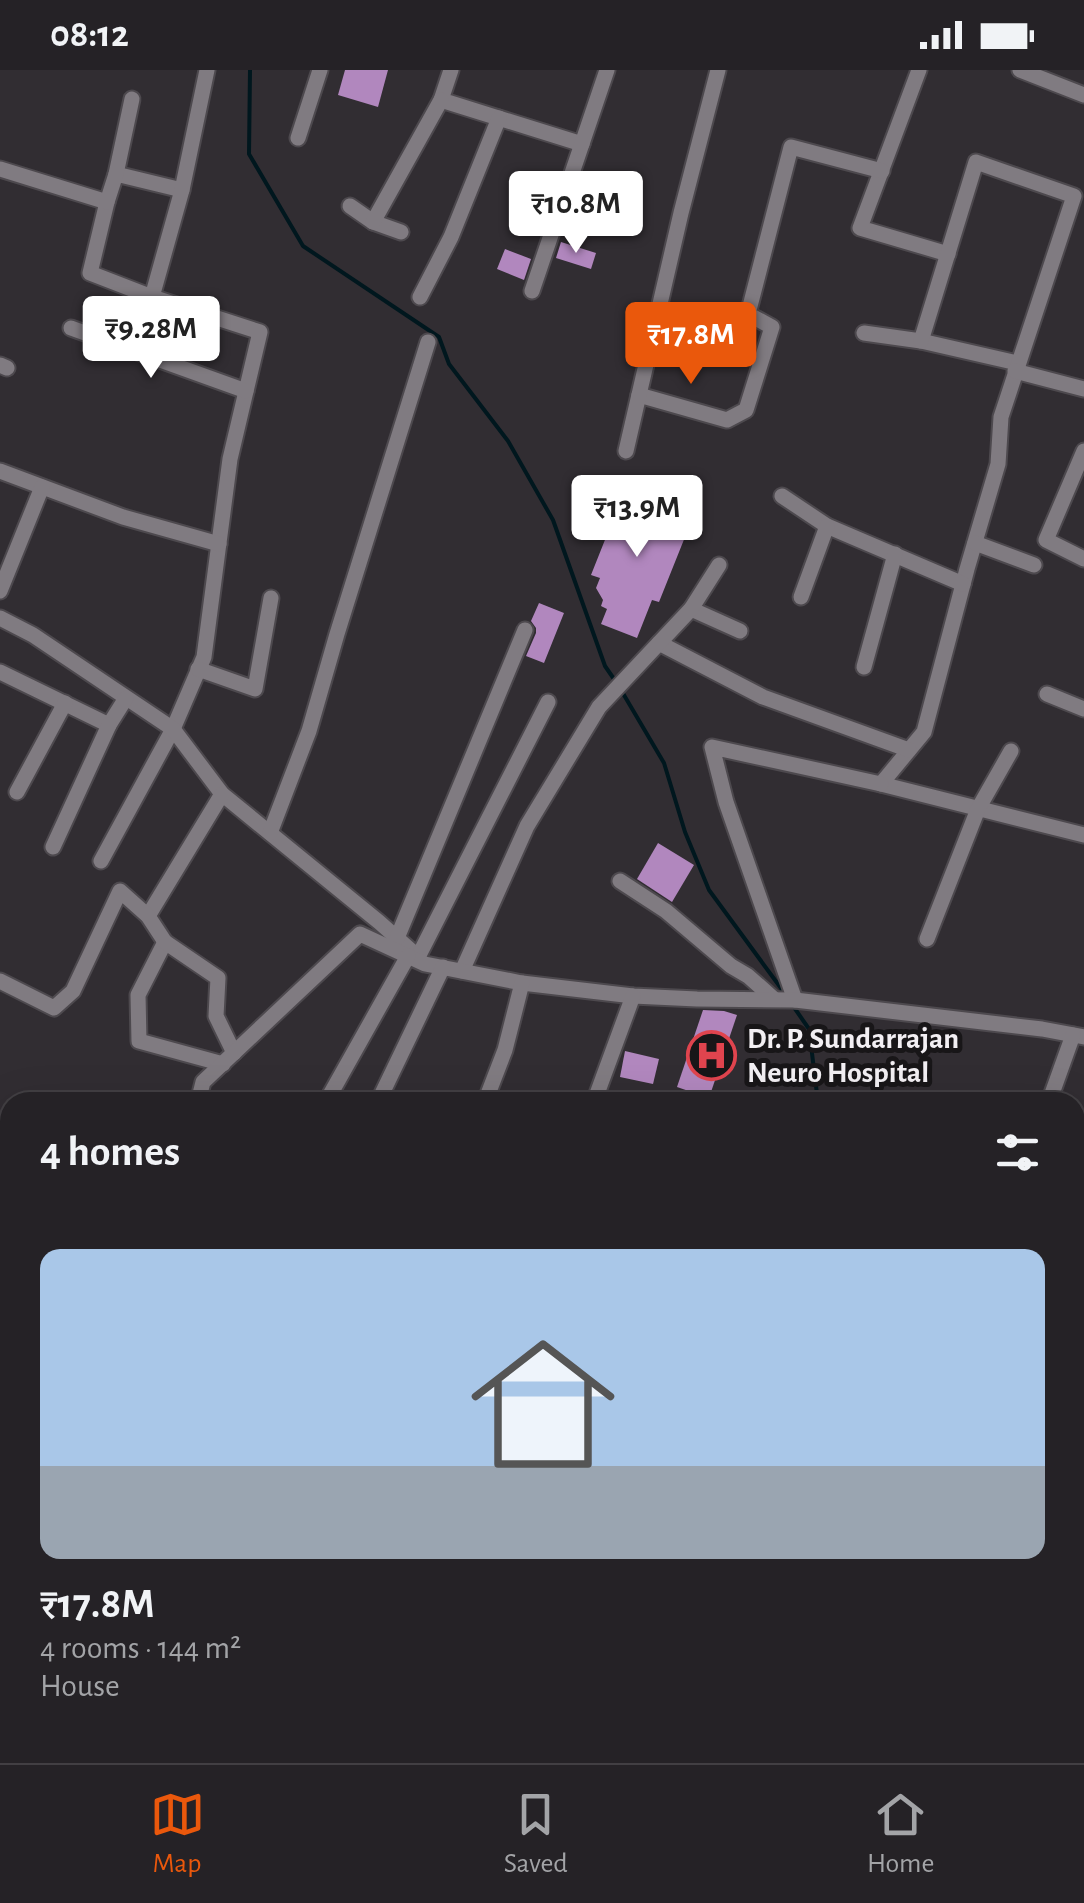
<!DOCTYPE html>
<html lang="en">
<head>
<meta charset="utf-8">
<style>
  body { margin:0; font-family:"Alegreya Sans",sans-serif; background:#312f32; color:#f1f3f6; height:100vh; display:flex; flex-direction:column; font-size:38px; white-space:nowrap }
  * { box-sizing:border-box; margin:0 }
  p { font-size:32px; color:#a3a4a7 }
  .icon { flex:none; width:55px; height:55px; fill:none; stroke:currentColor; stroke-width:2; stroke-linecap:round; stroke-linejoin:round }
  .map { position:relative; flex:1; overflow:hidden }
  .drawer { position:absolute; left:0px; top:1022px; width:1085px; height:672px; display:flex; flex-direction:column; background:#252226; border-radius:30px 30px 0 0; box-shadow:0 10px 40px #0002,0 0 0 2px #423f43 }
  .drawer>* { flex:none }
  .price { position:absolute; translate:-50% -85px; padding:0 22px; border-radius:10px; background:#fff; color:#222; font-size:32px; line-height:65px; filter:drop-shadow(0 2px 5px #0008) }
  .price::after { content:''; position:absolute; left:50%; top:60px; width:30px; height:22px; margin-left:-15px; background:inherit; clip-path:polygon(0 0,100% 0,50% 100%) }
  .price.selected { background:#ea580c; color:#fff }
  ul { padding:0; list-style:none }
  li { display:grid; align-content:center; gap:20px; height:530px; padding:0 40px }
  li span { display:grid; place-items:center; height:310px; border-radius:20px; color:#555 }
  li>.icon { margin-inline-start:auto }
  span .icon { width:180px; height:180px; fill:#fffc; stroke-width:1 }
  li b { font-size:42px }
  h2 { display:flex; justify-content:space-between; align-items:center; height:120px; padding:0 40px; font-size:42px }
  .status { display:flex; justify-content:space-between; align-items:center; height:70px; padding:0 50px; background:#252226; direction:ltr }
  .status svg { height:28px; fill:currentColor }
  .dock { display:flex; justify-content:space-around; align-items:center; height:140px; border-top:2px solid #423f43; background:#252226; font-size:28px; color:#a3a4a7 }
  .dock a { display:grid; justify-items:center; gap:5px }
  .dock .selected { color:#ea580c }
  .map>svg:first-child { display:block }
</style>
</head>
<body>
<div class="status"><b>08:12</b><svg viewBox="0 0 49 12"><path d="M0 12V9h3v3zM5 12V6h3v6zM10 12V3h3v9zM15 12V0h3v12zM26 1h20v11H26zM47 4h2v5h-2z"/></svg></div>
<div class="map">
<svg width="1084" height="1693" viewBox="0 0 1084 1693">
  <rect width="100%" height="100%" fill="#312d32"/>
  <g fill="none" stroke-linecap="round" stroke-linejoin="round">
    <g stroke="#00171e" stroke-width="4">
      <path d="M250,0L249,84L303,176L439,267L449,294L508,371L553,450L605,596L616,612"/>
      <path d="M621,620L664,693L685,762L709,820L786,925"/>
      <path d="M791,933L809,959L818,1032"/>
      <path d="M1075,1159L1084,1160"/>
    </g>
  </g>
  <g fill="#b187be">
    <path d="M345,0H388L378,37L338,25Z"/>
    <path d="M561,172L596,183L591,199L556,188Z"/>
    <path d="M505,179L531,189L524,210L497,199Z"/>
    <path d="M626,417L656,429L653,436L691,452L659,532L652,530L637,568L601,554L607,539L601,536L603,530L596,518L600,508L591,505Z"/>
    <path d="M539,533L564,543L544,593L526,586L536,563V558L531,551Z"/>
    <path d="M658,773L694,795L672,832L637,809Z"/>
    <path d="M703,940L724,941L737,945L709,1028L677,1017Z"/>
    <path d="M625,981L659,989L653,1014L620,1007Z"/>
  </g>
  <g fill="none" stroke-linecap="round" stroke-linejoin="round">
    <defs>
      <g id="minor">
        <path d="M451,0L441,30L582,74"/>
        <path d="M919,0L860,158L948,184"/>
        <path d="M1020,0L1084,25"/>
        <path d="M298,68L320,0"/>
        <path d="M0,99L107,132L90,203L152,227L260,262L230,389L204,587L173,659L101,791"/>
        <path d="M116,104L182,120"/>
        <path d="M107,132L116,104L132,29"/>
        <path d="M350,136L373,152L401,162"/>
        <path d="M373,152L441,30"/>
        <path d="M532,221L607,0"/>
        <path d="M152,227L182,120L207,0"/>
        <path d="M420,227L451,167L499,48"/>
        <path d="M71,258L246,321"/>
        <path d="M864,263L921,271L1017,293"/>
        <path d="M921,271L976,92L1074,126L1001,347L998,394L967,499L924,662L881,714L1084,765"/>
        <path d="M0,295L7,298"/>
        <path d="M1015,301L1084,319"/>
        <path d="M639,325L727,350L746,340L772,257L748,244L791,77L882,101"/>
        <path d="M626,381L681,143L718,0"/>
        <path d="M1084,381L1046,470L1084,489"/>
        <path d="M0,401L123,447L219,474"/>
        <path d="M782,426L827,456L963,514"/>
        <path d="M975,473L1034,495"/>
        <path d="M0,521L42,417"/>
        <path d="M801,527L827,456"/>
        <path d="M691,539L740,561"/>
        <path d="M0,548L33,565L173,659L222,724L379,852L415,884"/>
        <path d="M659,573L763,627L909,680"/>
        <path d="M864,597L895,484"/>
        <path d="M198,599L255,619L271,528"/>
        <path d="M0,602L109,655L126,628"/>
        <path d="M1047,624L1084,639"/>
        <path d="M17,722L65,633"/>
        <path d="M270,763L309,661L337,564L428,272"/>
        <path d="M53,777L109,655"/>
        <path d="M620,811L666,841L731,896L748,906L774,929"/>
        <path d="M148,846L222,724"/>
        <path d="M397,868L525,560"/>
        <path d="M927,869L978,739L1011,681"/>
        <path d="M165,872L138,925L139,971L223,994"/>
        <path d="M418,887L548,632"/>
        <path d="M462,901L527,756L599,637L691,539L719,495"/>
        <path d="M0,911L54,938L73,921L120,821L148,846L165,872L218,908L216,946L234,983"/>
        <path d="M795,930L726,732L712,677L881,714"/>
        <path d="M198,1032L203,1012L360,864L425,894L522,913L633,926L697,929L795,930L1042,959L1084,967"/>
        <path d="M326,1032L408,886"/>
        <path d="M378,1032L443,897"/>
        <path d="M485,1032L505,980L522,913"/>
        <path d="M594,1032L633,926"/>
        <path d="M1049,1032L1073,965"/>
        <path d="M1075,1221L1084,1223"/>
        <path d="M1075,1344L1084,1346"/>
        <path d="M0,1549L10,1553"/>
        <path d="M265,1693L269,1685"/>
        <path d="M450,1693L453,1685"/>
      </g>
      <g id="tertiary">
        <path d="M0,1231L10,1234"/>
        <path d="M0,1678L10,1649"/>
      </g>
      <g id="primary">
        <path d="M1075,1437L1084,1396"/>
        <path d="M1075,1541L1084,1506"/>
        <path d="M1075,1583L1084,1548"/>
        <path d="M1075,1617L1084,1578"/>
        <path d="M1015,1693L1017,1685"/>
        <path d="M1035,1693L1037,1685"/>
        <path d="M1057,1693L1059,1685"/>
      </g>
    </defs>
    <use href="#minor" stroke="#4d494e" stroke-width="19"/>
    <use href="#tertiary" stroke="#4d494e" stroke-width="24"/>
    <use href="#primary" stroke="#4d494e" stroke-width="29"/>
    <use href="#minor" stroke="#807b81" stroke-width="15"/>
    <use href="#tertiary" stroke="#807b81" stroke-width="20"/>
    <use href="#primary" stroke="#589a93" stroke-width="25"/>
  </g>
  <defs>
    <symbol id="hospital-ring" viewBox="-11 -11 22 22"><circle r="9.5" fill="#181618" stroke="#e0444e" stroke-width="1.5"/><path d="M-5-5h3v3.5h4V-5h3V5h-3V1.5h-4V5h-3Z" fill="#e0444e"/></symbol>
  </defs>
  <g fill-rule="evenodd">
    <use href="#hospital-ring" x="684" y="958" width="55" height="55"/>
  </g>
  <g text-anchor="middle" stroke-width="10" stroke-linejoin="round" paint-order="stroke">
    <g font-size="30" font-weight="bold" fill="#f2eff3" stroke="#181618" text-anchor="start">
      <text x="747" y="978">Dr. P. Sundarrajan<tspan x="747" dy="34">Neuro Hospital</tspan></text>
    </g>
  </g>
</svg>
<b class="price" style="left:576px;top:186px">₹10.8M</b>
<b class="price" style="left:151px;top:311px">₹9.28M</b>
<b class="price selected" style="left:691px;top:317px">₹17.8M</b>
<b class="price" style="left:637px;top:490px">₹13.9M</b>
<section class="drawer">
<h2>4 homes<svg class="icon" aria-label="filters" viewBox="0 0 24 24"><path d="M4 7h16M4 17h16"/><circle cx="9" cy="7" r="2"/><circle cx="15" cy="17" r="2"/></svg></h2>
<ul>
<li><span style="background:linear-gradient(#a9c7e8 70%,#9aa5b1 0)"><svg class="icon" aria-label="home" viewBox="0 0 24 24"><path d="M3 11l9-7 9 7M6 9v11h12V9"/></svg></span><div><b>₹17.8M</b><p>4 rooms · 144 m²</p><p>House</p></div></li>
</ul>
</section>
</div>
<nav class="dock">
<a class="selected"><svg class="icon" aria-label="map" viewBox="0 0 24 24"><path d="M3 6l6-2 6 2 6-2v14l-6 2-6-2-6 2zM9 4v14M15 6v14"/></svg>Map</a>
<a><svg class="icon" aria-label="saved" viewBox="0 0 24 24"><path d="M7 4h10v16l-5-4-5 4z"/></svg>Saved</a>
<a><svg class="icon" aria-label="home" viewBox="0 0 24 24"><path d="M3 11l9-7 9 7M6 9v11h12V9"/></svg>Home</a>
</nav>
</body>
</html>
